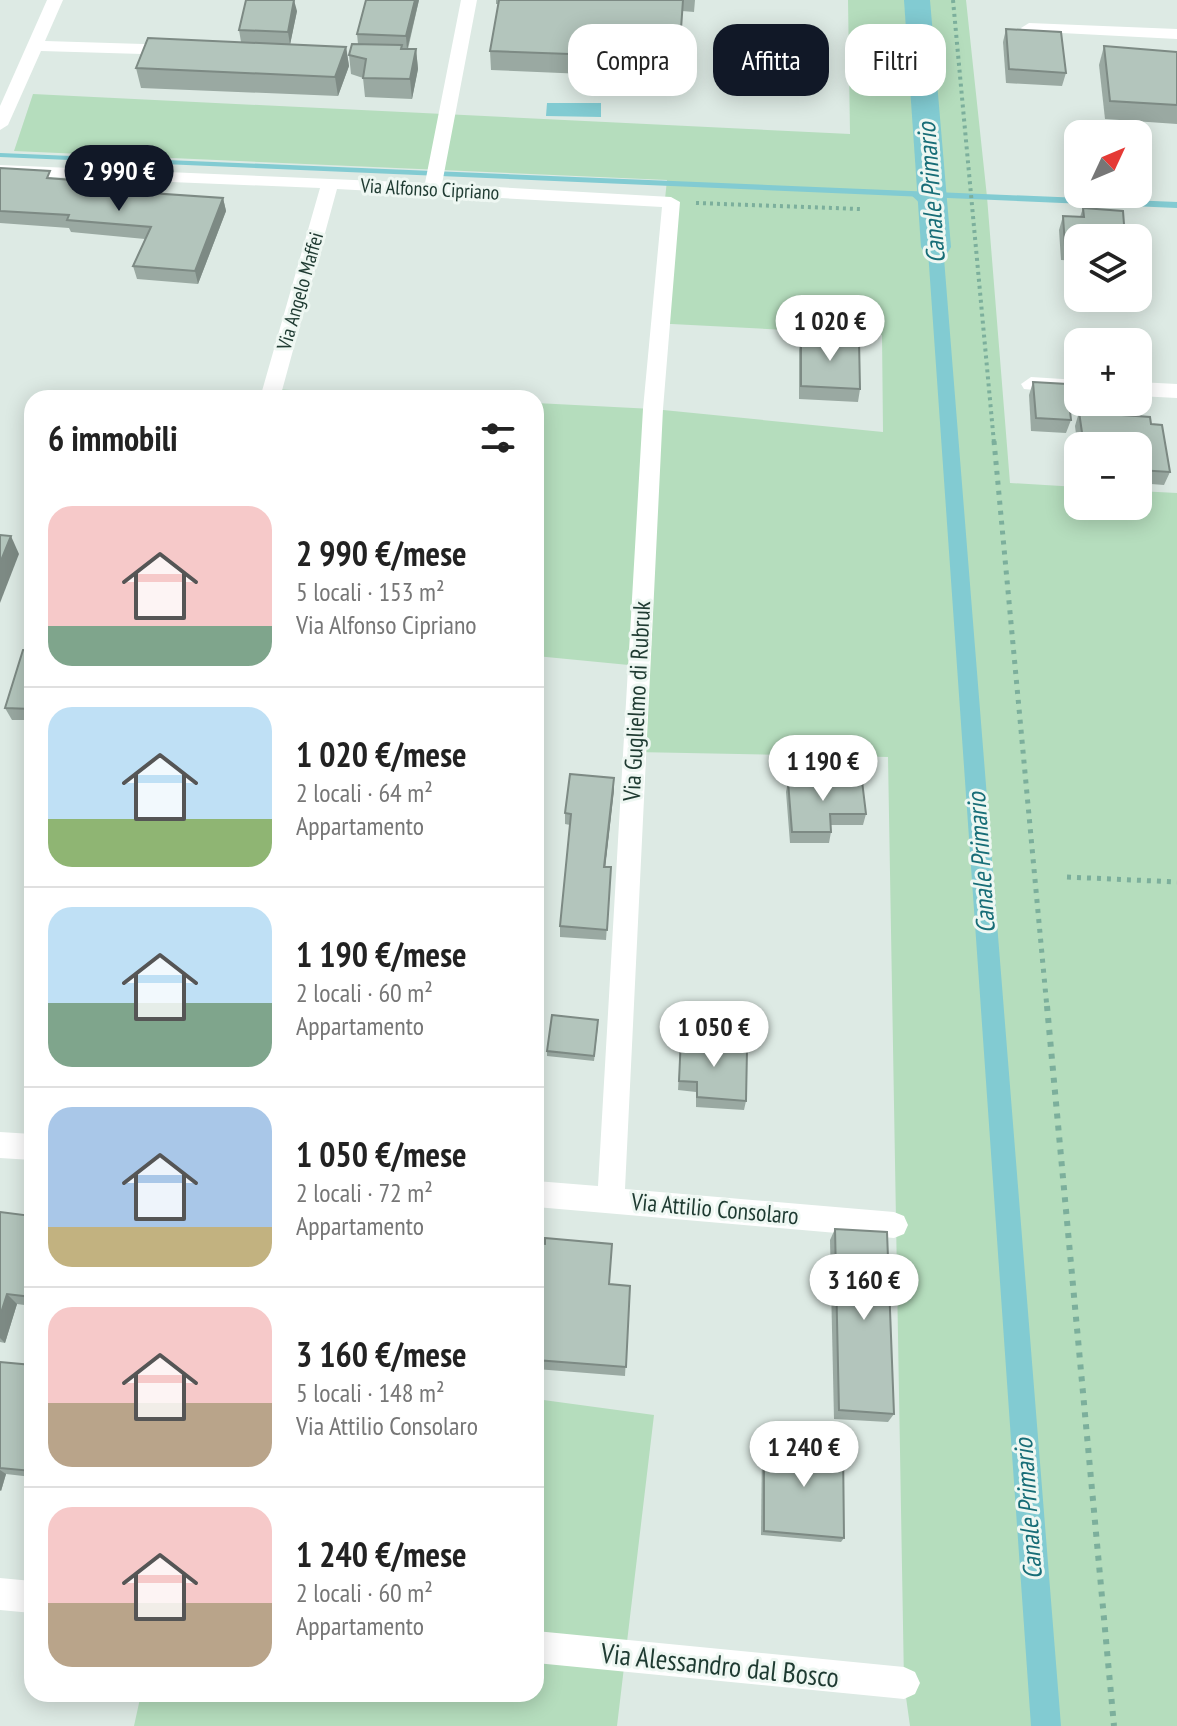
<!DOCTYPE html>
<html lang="it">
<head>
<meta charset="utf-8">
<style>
  body { margin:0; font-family:"PT Sans Narrow",sans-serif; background:#f6f6f6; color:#222; height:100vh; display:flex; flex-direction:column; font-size:30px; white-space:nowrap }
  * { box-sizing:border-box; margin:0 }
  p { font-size:26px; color:#767676 }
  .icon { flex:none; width:44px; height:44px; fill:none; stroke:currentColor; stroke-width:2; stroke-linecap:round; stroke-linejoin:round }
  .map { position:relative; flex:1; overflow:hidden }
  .sheet { position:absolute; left:24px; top:390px; width:520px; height:1312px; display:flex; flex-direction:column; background:#fff; border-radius:24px; box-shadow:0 4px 20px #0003 }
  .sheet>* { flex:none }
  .guide { position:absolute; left:568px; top:24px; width:488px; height:72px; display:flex; gap:16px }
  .needle { width:52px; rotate:46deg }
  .buttons { position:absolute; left:1064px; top:120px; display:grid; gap:16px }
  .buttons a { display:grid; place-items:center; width:88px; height:88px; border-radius:16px; background:#fff; box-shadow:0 4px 20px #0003; font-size:40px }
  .price { position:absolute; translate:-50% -68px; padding:0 18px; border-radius:28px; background:#fff; color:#222; font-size:26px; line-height:52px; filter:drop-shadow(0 2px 4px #0008) }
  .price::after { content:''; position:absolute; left:50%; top:48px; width:24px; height:18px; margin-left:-12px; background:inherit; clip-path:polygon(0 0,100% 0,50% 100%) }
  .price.current { background:#111827; color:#fff }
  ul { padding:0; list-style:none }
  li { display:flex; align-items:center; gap:24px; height:200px; padding:0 24px }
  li+li { border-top:2px solid #e0e0e0 }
  li span { display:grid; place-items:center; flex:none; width:224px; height:160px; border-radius:24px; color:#555 }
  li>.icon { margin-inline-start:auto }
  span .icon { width:96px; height:96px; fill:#fffc; stroke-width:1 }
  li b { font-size:34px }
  h2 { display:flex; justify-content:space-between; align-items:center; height:96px; padding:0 24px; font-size:34px }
  .tag { padding:0 28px; border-radius:24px; background:#fff; box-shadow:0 4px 20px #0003; font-size:28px; line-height:72px }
  .tag.current { background:#111827; color:#fff }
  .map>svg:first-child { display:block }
</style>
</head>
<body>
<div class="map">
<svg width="1177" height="1726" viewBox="0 0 1177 1726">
  <rect width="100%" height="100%" fill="#ddeae4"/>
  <g fill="#b5ddbd">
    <path d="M848,0H966L987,197L1010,483L1078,487V506H1138V491L1177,493V1726H910L904,1683L888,757L635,752L639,666L536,656V403L653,409L883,432L882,335L652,323L667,180L14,151L33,94L850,134Z"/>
    <path d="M272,389L443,398H270Z"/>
    <path d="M536,1399L654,1415L617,1726H134L141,1694H536Z"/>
  </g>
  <g fill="#82cbd2">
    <path d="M547,103H601V117L546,116Z"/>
    <path d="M910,194L946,195L941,200L940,208L1061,1726H1031L925,208Z"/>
  </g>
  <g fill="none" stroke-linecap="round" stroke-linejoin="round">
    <path fill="#82cbd2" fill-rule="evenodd" d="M0,153L1177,202V208L0,157Z"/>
    <path fill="#82cbd2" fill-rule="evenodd" d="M904,0H930L951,247L947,254L936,257L925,254L921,247Z"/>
    <g stroke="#7caf9c" stroke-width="4" stroke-dasharray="3 4" stroke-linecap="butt">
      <path d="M953,0L994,443"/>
      <path d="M696,203L860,209"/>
    </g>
    <g stroke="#7caf9c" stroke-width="5" stroke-dasharray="4 6" stroke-linecap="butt">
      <path d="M994,441L1047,1008"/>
      <path d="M1067,877L1177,882"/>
    </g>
    <path stroke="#7caf9c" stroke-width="6" stroke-dasharray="5 7" stroke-linecap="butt" d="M1047,1006L1114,1726"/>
    <g fill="#fff" fill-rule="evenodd">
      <path d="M47,0H63L45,41L176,45L184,50L176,55L41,51L8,125L0,130V106Z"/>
      <path d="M461,0H477L442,184L671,197L680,202L663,409L625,1189L894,1212L904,1216L908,1225L904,1234L894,1238L536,1207V1181L598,1186L643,409L662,207L337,189L280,398H260L320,188L0,175V165L425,183Z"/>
      <path d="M1029,23L1177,29V39L1023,31L1021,28Z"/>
      <path d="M1031,377L1078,380V394L1024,389L1021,384Z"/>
      <path d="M1138,382L1177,384V398L1138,396Z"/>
      <path d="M0,1132L32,1134V1160L0,1158Z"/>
      <path d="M0,1578L32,1581V1613L0,1610Z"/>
      <path d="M536,1631L904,1667L915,1672L920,1683L915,1694L904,1699L536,1663Z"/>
    </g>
  </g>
  <g fill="#9aa9a2">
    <path d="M419,0L408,49H416L418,69L412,99L365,97L363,78L351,74L349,55L358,44L357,34Z"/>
    <path d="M496,0H695L694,12L682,11L678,78L491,70L490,51L498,4H496Z"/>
    <path d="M297,11L290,44L346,47L349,66L338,96L141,88L136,68L241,42L239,30Z"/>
    <path d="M1006,29L1066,73L1062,86L1006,83L1003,42Z"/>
    <path d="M1104,46L1177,52V124L1105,119L1099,65Z"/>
    <path d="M0,169L53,178L139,185L141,192L223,198L226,211L198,284L137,279L133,266L145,239L71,232L69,228L0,223Z"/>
    <path d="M1083,208L1123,211L1078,238V261L1061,260L1059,230L1063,216L1080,217Z"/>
    <path d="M801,337L860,389L858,402L799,399V350Z"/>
    <path d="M1033,382L1071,420L1066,433L1031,431L1029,395Z"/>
    <path d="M1079,412L1151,424L1170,472L1164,485L1138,483V446H1078V450L1075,426Z"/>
    <path d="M32,650V720H12L5,708Z"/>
    <path d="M788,781L866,814L863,825H831V832L829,843H790L786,792Z"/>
    <path d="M614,790L605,867H611L606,940L560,937V926L570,825L565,824V813Z"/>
    <path d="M598,1025L594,1061L547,1056V1051Z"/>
    <path d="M681,1037L715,1047L746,1101L744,1110L696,1107V1092L678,1090Z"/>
    <path d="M0,1212L32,1216V1306L17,1304L5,1343L0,1342Z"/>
    <path d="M835,1229L894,1414L888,1422L834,1419L830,1240Z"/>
    <path d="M536,1243L610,1284L630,1286L625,1376L536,1369Z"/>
    <path d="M0,1362L32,1365V1477L6,1474L1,1491L0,1490Z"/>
    <path d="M764,1441L844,1538L841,1542L761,1535L762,1447Z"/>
  </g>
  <g fill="#7d8a84">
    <path d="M294,0L297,11L290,45L288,32Z"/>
    <path d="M415,0H419L407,50L406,36Z"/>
    <path d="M346,47L349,66L338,96L335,77Z"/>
    <path d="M416,49L418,69L412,99L410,79Z"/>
    <path d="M223,198L226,211L198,284L195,271Z"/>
    <path d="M11,536L19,554L0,603V563Z"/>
    <path d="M614,778V790L604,878V867Z"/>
    <path d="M7,1294L17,1304L5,1343L0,1338V1316Z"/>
    <path d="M0,1470L6,1474L1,1491L0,1490Z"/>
  </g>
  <g fill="#b3c5bc" stroke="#7d8a84" stroke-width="2">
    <path d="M246,0H294L288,32L239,30Z"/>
    <path d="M366,0H415L406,36L357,34Z"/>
    <path d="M499,0H683L679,58L490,51Z"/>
    <path d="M1006,29L1061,32L1066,73L1009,69Z"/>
    <path d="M148,38L346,47L335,77L136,68Z"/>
    <path d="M352,44L402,45L401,49H416L410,79L363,78L366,59L349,55Z"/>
    <path d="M1104,46L1177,52V105L1110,101Z"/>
    <path d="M0,168L50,171L47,178L139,185L136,192L223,198L195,271L133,266L151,227L67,220L69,215L0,211Z"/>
    <path d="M1083,208L1123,211L1125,238H1078V247L1065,246L1063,216L1084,217Z"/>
    <path d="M801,337L859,340L860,389L801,386Z"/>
    <path d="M1033,382L1067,384L1071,420L1036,418Z"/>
    <path d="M1079,412L1150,417L1151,424L1162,425L1170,472L1138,470V446H1084Z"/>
    <path d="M0,535L11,536L0,563Z"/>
    <path d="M23,650H32V709L5,708Z"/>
    <path d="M570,774L614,778L604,867H611L607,930L560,926L571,814L565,813Z"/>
    <path d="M788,781H862L866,814H830L831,832H792Z"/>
    <path d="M552,1015L598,1020L594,1056L547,1051Z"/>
    <path d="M681,1037L715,1040V1047L747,1050L746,1101L697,1097V1082L679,1081Z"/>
    <path d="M0,1212L32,1216L31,1224H32V1297L7,1294L0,1316Z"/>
    <path d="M835,1229L887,1232L894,1414L839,1410Z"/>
    <path d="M545,1238L612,1244L609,1284L630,1286L626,1367L536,1360V1243L545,1244Z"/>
    <path d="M0,1362L32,1365V1471L0,1468Z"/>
    <path d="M764,1441L843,1447L844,1538L764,1531Z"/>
  </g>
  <g text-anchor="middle" stroke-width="6" stroke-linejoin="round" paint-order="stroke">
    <g font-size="20" fill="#1e3a31" stroke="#eef7f2">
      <text transform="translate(430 189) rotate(3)" y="7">Via Alfonso Cipriano</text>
      <text transform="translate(300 291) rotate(-74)" y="7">Via Angelo Maffei</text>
    </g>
    <g font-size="24" fill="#1e3a31" stroke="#eef7f2">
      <text transform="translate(637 701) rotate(-87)" y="8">Via Guglielmo di Rubruk</text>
      <text transform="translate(715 1209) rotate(5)" y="8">Via Attilio Consolaro</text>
    </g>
    <g font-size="26" font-style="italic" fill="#176d77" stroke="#eef7f2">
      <text transform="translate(931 193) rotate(-94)" y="9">Canale Primario</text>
      <text transform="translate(981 863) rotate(-94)" y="9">Canale Primario</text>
      <text transform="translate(1028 1509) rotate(-94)" y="9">Canale Primario</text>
    </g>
    <g font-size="28" fill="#1e3a31" stroke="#eef7f2">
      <text transform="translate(720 1665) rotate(6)" y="10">Via Alessandro dal Bosco</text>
    </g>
  </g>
</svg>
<div class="buttons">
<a><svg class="needle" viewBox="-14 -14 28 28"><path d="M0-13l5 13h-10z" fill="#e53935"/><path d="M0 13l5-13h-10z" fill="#767676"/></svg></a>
<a><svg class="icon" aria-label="layers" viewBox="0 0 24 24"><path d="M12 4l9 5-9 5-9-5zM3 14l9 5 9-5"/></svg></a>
<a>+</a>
<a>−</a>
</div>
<b class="price current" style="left:119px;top:213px">2 990 €</b>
<b class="price" style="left:830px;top:363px">1 020 €</b>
<b class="price" style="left:823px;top:803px">1 190 €</b>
<b class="price" style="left:714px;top:1069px">1 050 €</b>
<b class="price" style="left:864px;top:1322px">3 160 €</b>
<b class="price" style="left:804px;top:1489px">1 240 €</b>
<div class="guide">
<a class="tag">Compra</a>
<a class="tag current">Affitta</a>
<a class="tag">Filtri</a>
</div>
<section class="sheet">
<h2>6 immobili<svg class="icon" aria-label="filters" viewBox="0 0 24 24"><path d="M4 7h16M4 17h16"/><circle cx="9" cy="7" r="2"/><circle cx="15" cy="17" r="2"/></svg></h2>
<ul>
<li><span style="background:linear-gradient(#f6c9c9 75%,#7fa58c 0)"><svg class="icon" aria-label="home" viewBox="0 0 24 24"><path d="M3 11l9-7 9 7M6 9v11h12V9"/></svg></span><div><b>2 990 €/mese</b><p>5 locali · 153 m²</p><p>Via Alfonso Cipriano</p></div></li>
<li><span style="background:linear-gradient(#bfe0f5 70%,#8fb573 0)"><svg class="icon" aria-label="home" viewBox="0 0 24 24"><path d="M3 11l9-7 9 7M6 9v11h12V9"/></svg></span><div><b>1 020 €/mese</b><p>2 locali · 64 m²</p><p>Appartamento</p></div></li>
<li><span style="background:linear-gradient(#bfe0f5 60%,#7fa58c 0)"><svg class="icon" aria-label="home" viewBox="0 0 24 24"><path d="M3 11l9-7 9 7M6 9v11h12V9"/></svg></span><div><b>1 190 €/mese</b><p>2 locali · 60 m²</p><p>Appartamento</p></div></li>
<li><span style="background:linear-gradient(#a9c7e8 75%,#c2b280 0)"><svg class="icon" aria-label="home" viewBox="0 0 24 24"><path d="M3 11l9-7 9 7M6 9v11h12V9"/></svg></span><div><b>1 050 €/mese</b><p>2 locali · 72 m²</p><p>Appartamento</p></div></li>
<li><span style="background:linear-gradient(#f6c9c9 60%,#b9a48a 0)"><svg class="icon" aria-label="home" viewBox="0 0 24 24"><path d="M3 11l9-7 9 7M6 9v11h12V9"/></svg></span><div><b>3 160 €/mese</b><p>5 locali · 148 m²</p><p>Via Attilio Consolaro</p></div></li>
<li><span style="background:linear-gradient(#f6c9c9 60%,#b9a48a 0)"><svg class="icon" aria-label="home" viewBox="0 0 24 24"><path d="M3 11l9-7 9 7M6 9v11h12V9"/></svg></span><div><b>1 240 €/mese</b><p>2 locali · 60 m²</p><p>Appartamento</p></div></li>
</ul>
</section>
</div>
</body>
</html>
